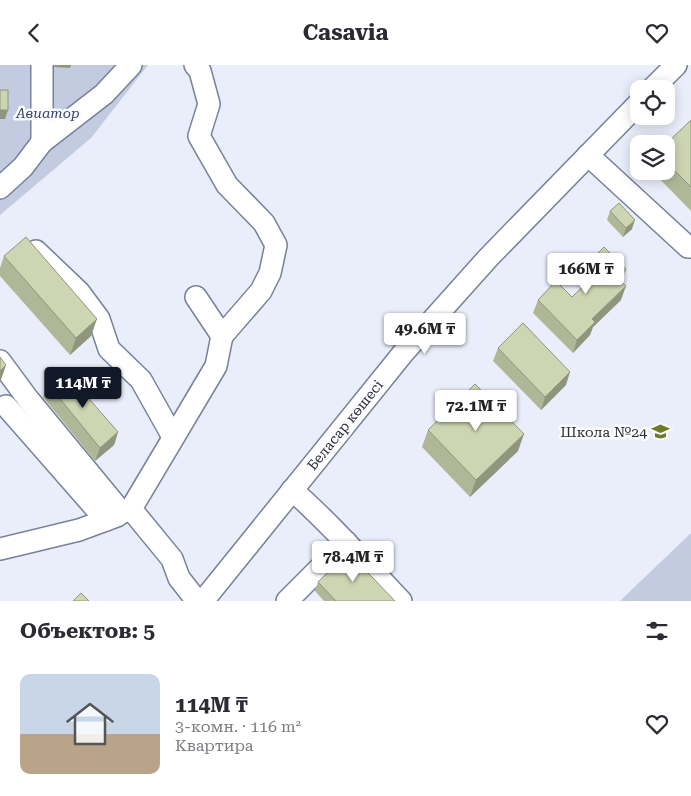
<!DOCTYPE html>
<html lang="ru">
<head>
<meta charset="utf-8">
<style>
  body { margin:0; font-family:"Roboto Serif",serif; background:#f2f2f3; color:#2b2b33; height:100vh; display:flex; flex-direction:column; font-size:19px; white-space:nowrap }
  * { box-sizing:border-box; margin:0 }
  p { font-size:16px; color:#7c7c81 }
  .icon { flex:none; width:28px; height:28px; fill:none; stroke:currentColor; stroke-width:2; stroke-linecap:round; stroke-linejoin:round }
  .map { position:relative; height:536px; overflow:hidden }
  .side { display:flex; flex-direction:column; background:#fff; flex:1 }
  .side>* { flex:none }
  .fabs { position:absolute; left:630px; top:15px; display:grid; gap:10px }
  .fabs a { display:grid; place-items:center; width:45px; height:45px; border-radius:10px; background:#fff; box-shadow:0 2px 12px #0003; font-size:25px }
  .price { position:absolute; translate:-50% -42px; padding:0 11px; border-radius:5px; background:#fff; color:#222; font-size:16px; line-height:32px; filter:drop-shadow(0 1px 2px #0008) }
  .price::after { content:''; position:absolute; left:50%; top:30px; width:15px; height:11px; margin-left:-8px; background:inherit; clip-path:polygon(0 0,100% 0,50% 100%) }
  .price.current { background:#111827; color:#fff }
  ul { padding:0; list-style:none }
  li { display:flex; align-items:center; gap:15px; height:125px; padding:0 20px }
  li span { display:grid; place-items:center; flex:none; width:140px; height:100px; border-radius:10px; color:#555 }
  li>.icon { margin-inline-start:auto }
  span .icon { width:60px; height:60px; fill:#fffc; stroke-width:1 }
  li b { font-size:21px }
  h2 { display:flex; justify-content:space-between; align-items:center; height:60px; padding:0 20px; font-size:21px }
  header { display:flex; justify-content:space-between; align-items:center; height:65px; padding:0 20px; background:#fff; font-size:22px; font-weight:700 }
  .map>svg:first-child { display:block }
</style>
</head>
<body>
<header><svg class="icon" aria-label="back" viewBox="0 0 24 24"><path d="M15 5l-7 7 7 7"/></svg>Casavia<svg class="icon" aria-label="heart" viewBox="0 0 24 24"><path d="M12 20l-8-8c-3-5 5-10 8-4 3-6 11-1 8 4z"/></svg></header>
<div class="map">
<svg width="691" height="536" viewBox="0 0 691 536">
  <rect width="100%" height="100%" fill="#e9eefa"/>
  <g fill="#c2cbe0">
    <path d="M0,0H148L91,73L0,150Z"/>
    <path d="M691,468V536H620Z"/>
  </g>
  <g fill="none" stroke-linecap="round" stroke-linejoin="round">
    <defs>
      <g id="minor">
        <path d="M195,0L200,6L209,39L199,71L227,120L264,158L276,180L270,208L261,226L222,271"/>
        <path d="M652,24L676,0"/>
        <path d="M42,77V0"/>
        <path d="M588,90L688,182H691"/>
        <path d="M0,123L23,102L42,77L104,29L131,0"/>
        <path d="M36,186L79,227L99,254L109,284L141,315L173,372"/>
        <path d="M196,232L222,271L216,301L131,444L172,494L179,513L197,536"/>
        <path d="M0,296L28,334L122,448"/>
        <path d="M6,341L106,455"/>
        <path d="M292,425C331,459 365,498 401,536"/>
        <path d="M0,484L79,465L117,451"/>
        <path d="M203,536L404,287L488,193L639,38"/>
        <path d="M287,536L346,477"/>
      </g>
    </defs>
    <use href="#minor" stroke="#76819a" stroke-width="24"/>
    <use href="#minor" stroke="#fff" stroke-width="21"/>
  </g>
  <g fill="#b0b799">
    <path d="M691,55V146L652,106H666V79Z"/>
    <path d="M610,146L632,164L623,172L607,155Z"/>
    <path d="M4,191L91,271L70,290L0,211V203Z"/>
    <path d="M583,203L621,217V235L593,262L590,270L573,288L533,248L538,235L572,232L583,221L578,216Z"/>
    <path d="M498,283L566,320L541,345L493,296Z"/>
    <path d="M48,319L118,367L114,380L95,396L43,332Z"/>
    <path d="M428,365L518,386L470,432L422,382Z"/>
    <path d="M318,517L395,536H324L315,526Z"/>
  </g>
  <g fill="#90957d">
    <path d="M55,0H71L70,3L54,2Z"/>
    <path d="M0,45H8L5,54H0Z"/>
    <path d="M635,155L632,164L623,172L626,163Z"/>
    <path d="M626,204L621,217L617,212Z"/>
    <path d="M626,221L621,235L593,262L590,270L573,288L577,275L592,254Z"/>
    <path d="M97,254L91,271L70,290L76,273Z"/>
    <path d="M6,300L0,318V306Z"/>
    <path d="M570,307L566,320L541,345L545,332Z"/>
    <path d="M118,367L114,380L95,396L100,383Z"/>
    <path d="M524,369L518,386L470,432L476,415Z"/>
  </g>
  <g fill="#cdd5b2" stroke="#90957d">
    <rect x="0" y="25" width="8" height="20"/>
    <path d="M691,55V122L666,97V79Z"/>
    <path d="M619,138L635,155L626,163L610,146Z"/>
    <path d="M26,172L97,254L76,273L4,191Z"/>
    <path d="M604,182L626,204L617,212L626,221L592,254L595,257L577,275L538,235L556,216L572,232L592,213L583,203Z"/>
    <path d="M523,258L570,307L545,332L498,283Z"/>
    <path d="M0,292L6,300L0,306Z"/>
    <path d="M64,305L118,367L100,383L48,319Z"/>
    <path d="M475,319L524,369L476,415L428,365Z"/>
    <path d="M348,487L395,536H336L318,517Z"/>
    <path d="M81,528L89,536H73Z"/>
  </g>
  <defs>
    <symbol id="school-bare" viewBox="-9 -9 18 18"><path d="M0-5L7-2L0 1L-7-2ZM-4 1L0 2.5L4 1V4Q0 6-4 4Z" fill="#6f7b28" stroke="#fcfcfc" stroke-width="2.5" paint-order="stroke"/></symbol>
  </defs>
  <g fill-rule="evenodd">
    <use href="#school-bare" x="648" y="354" width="25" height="25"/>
  </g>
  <g text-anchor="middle" stroke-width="5" stroke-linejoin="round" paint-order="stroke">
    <g font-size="14" font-style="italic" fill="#33436f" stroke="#fcfcfc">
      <text x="48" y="53">Авиатор</text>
    </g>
    <g font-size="14" fill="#282c37" stroke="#fcfcfc">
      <text transform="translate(345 360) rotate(-51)" y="5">Беласар көшесі</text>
    </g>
    <g font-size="14" fill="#282c37" stroke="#fcfcfc" text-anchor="end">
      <text x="647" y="372">Школа №24</text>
    </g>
  </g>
</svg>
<div class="fabs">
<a><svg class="icon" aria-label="locate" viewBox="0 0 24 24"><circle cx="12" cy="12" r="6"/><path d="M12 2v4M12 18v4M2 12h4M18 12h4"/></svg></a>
<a><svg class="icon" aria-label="layers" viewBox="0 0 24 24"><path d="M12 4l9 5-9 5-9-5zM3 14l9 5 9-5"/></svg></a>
</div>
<b class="price" style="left:586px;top:230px">166M ₸</b>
<b class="price" style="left:425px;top:290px">49.6M ₸</b>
<b class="price current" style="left:83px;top:344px">114M ₸</b>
<b class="price" style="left:476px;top:367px">72.1M ₸</b>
<b class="price" style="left:353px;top:518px">78.4M ₸</b>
</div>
<section class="side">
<h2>Объектов: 5<svg class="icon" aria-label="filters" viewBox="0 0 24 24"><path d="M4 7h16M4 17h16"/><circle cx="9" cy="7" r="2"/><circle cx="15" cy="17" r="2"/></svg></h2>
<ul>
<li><span style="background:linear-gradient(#c9d6e8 60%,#b9a48a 0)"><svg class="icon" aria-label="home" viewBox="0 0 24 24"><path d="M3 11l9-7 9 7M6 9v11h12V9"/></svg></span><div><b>114M ₸</b><p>3-комн. · 116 m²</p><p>Квартира</p></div><svg class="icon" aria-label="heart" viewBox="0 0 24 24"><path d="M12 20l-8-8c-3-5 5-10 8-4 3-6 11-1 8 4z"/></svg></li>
</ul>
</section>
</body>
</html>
